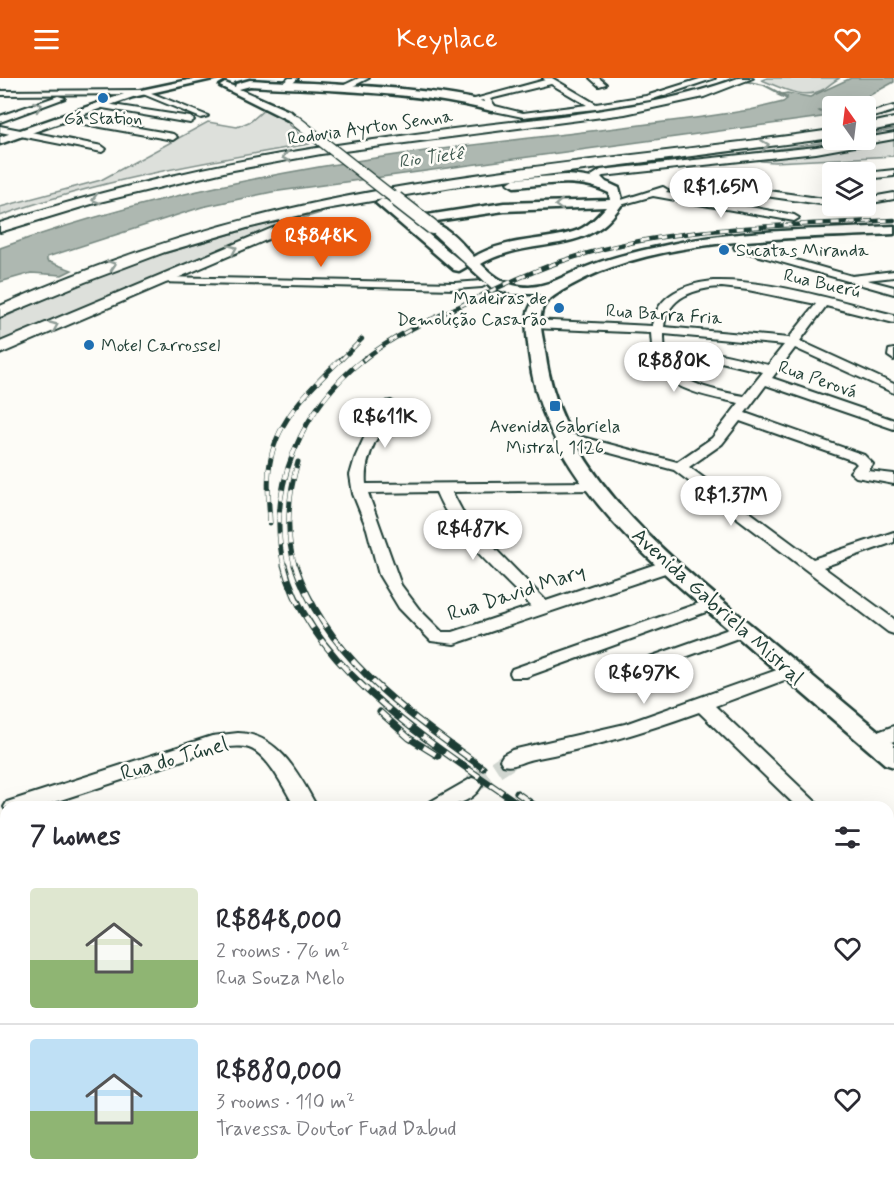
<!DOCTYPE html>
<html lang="en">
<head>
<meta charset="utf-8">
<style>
  body { margin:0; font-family:Mynerve,sans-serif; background:#f7f7f7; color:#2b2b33; height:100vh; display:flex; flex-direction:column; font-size:22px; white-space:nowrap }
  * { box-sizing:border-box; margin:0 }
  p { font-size:20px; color:#7c7c81 }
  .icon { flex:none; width:33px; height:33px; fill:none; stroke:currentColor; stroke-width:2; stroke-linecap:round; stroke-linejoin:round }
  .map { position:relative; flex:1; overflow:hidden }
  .sheet { position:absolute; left:0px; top:723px; width:894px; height:384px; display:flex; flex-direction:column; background:#fff; border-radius:18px 18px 0 0; box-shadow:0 6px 24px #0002 }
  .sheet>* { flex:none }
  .needle { width:39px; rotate:346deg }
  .buttons { position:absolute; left:822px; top:18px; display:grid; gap:12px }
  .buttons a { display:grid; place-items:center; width:54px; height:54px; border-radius:6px; background:#fff; box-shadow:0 6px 24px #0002; font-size:30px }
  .price { position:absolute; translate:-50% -51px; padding:0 14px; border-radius:21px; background:#fff; color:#222; font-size:20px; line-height:39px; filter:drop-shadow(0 2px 3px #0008) }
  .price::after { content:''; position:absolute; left:50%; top:36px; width:18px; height:14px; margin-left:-9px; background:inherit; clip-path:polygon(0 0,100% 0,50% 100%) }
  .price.active { background:#ea580c; color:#fff }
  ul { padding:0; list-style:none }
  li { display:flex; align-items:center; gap:18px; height:150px; padding:0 30px }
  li+li { border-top:2px solid #e1e1e2 }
  li span { display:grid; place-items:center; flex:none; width:168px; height:120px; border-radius:6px; color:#555 }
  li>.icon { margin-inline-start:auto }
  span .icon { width:72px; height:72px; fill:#fffc; stroke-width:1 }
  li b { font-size:26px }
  h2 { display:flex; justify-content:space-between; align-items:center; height:72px; padding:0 30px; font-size:26px }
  header { display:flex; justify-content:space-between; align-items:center; height:78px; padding:0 30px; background:#ea580c; color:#fff; font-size:27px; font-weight:600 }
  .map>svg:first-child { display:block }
</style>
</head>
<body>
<header><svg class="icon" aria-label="menu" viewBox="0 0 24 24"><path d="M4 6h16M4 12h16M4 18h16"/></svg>Keyplace<svg class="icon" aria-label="heart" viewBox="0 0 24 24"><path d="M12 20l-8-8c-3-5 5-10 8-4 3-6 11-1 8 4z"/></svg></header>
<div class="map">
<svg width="894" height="1107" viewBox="0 0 894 1107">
  <rect width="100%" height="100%" fill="#fdfcf7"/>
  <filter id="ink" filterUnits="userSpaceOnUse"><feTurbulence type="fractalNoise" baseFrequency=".0167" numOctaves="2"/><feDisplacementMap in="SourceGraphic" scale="12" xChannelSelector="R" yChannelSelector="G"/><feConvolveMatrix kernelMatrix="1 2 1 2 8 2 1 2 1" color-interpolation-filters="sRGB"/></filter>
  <g filter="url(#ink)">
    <g fill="#dde0db" stroke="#7e8e88" stroke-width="1.5">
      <path d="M767,0H840C833,3 830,7 824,11C804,23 781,10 762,2Z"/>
      <path d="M265,31L285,42L309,66C205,84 99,102 0,138V129L101,102L208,44L237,49L251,43Z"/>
      <path d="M894,51V78L774,84L761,83L742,76L841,62H866V57Z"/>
      <path d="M330,132L278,148L0,267V241L112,191L255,149Z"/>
    </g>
    <path fill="#aeb8b1" stroke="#75877f" stroke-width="1.5" d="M851,0H894V4L863,21L819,33L825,37L822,39L272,114L202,129L47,179V183L72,192L62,197L31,195L0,204V170C130,123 266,95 403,76C518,60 635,50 750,32L783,24L787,21L778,17L787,15L810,19Z"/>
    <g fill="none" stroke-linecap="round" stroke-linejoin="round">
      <path stroke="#75877f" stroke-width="2" d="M730,0L764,7L787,19"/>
      <path stroke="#d1d6d0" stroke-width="19" stroke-dasharray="19 10" stroke-linecap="butt" d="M472,707L510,682"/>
      <defs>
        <g id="minor">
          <path d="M289,0H298L289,9H283V5Z"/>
          <path d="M359,0H369L345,12L338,10Z"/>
          <path d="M543,0H552L596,26L646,18L703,0H715L650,22L595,31L523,39L489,32L483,22L475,24L471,22L545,2ZM551,6L587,27L523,35L495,28L490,21Z"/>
          <path d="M590,0H599L606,6L599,8Z"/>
          <path d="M144,12L208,38L201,40L143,16L0,17V13Z"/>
          <path d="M58,18L65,20L0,44V38Z"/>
          <path d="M100,25L190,39L194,42L190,45L97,29V25Z"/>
          <path d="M894,28V33L866,41V36Z"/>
          <path d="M65,37L173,56L177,59L173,62L62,42V38Z"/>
          <path d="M0,48L102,68L106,71L102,74L0,54Z"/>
          <path d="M894,55V61L816,75L603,98L601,99L606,104L601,107L590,99L601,92L816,69Z"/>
          <path d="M894,92V98L866,101V95Z"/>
          <path d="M686,101L832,122L834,128L683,106L681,104Z"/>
          <path d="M663,109L668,112L666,114L794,137L799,140L794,143L653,118L617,128L612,125Z"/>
          <path d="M894,115V121L866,126V120Z"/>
          <path d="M739,166L852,198L894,193V199L867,202L894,209V216L735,171L734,169Z"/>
          <path d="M161,199L455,205L482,203L488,206L482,209L455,211L157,204L155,202Z"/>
          <path d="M713,203C768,201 841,224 894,237V245L826,228L800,263L894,306V315L795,270L772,300L894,342V351L766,307L745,335L864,377L873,386L868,393L894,396V406L856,399L850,394L857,386L854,383L740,343L722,366L689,389L813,481L894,454V464L823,489L894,541V556L888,554L674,392L558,361L556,358L563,354L677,384L712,360L739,325C714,320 671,313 657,288C652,279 652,266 651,255L533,250L527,246L533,242L652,248C657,216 685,206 713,203ZM722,209L748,212L816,226L789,260L664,249C667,219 695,210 722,209ZM664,256L784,267L768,287C750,283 683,264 671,275L677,279L721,284L763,294L744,318C722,314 686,308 671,288C665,281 664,266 664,256Z"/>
          <path d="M894,271V282L888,278L889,272Z"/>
          <path d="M391,323L398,327C382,349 363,378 366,406L598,404L601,407L593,412L452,414L467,442L546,523L662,484H674L676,488L674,492L460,564L454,566L431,563L399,530L379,497L367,451L353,416L350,397L355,380L368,351L386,324ZM436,414C454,458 499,494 531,528L453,554H442L419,531L401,507L368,415Z"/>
          <path d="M711,521L717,522L720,526L717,530L526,599H512L510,595L512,591Z"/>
          <path d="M743,546L749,548L752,552L749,556L627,600H613L611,596L613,592Z"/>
          <path d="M791,587L798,589L800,593L798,597L715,628L821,729H797L699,634C644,654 590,670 533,681C522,683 514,690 503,687L500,682L503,677L512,672L625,646Z"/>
          <path d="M894,648V663L874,670L867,668L864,663L867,658Z"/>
          <path d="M238,655C279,656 299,697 317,729H295C285,712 268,676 249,670C240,667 229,669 220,670L39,729H6V732L4,729L7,724L212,658Z"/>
          <path d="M472,700L479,702L482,707C471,727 448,729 427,729L430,724Z"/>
          <path d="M888,795L894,797V819L888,817Z"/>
          <path d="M888,1076L894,1078V1107L884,1105L881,1101H888Z"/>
        </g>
        <g id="major">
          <path d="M198,0H217L133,19L0,66V59L127,15Z"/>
          <path d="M250,2C293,5 471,9 497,30L492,33C414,13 331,13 250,8L239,11L291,34L301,43L296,46L220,8L225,5L235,9L236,6Z"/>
          <path d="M566,97C586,98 602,101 619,110L623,125C617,133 609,144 601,149C568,173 519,163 481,186C495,200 508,209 529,209C550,208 565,197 584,190C611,179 639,173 667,167C741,151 819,152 894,148V156C793,161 662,157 572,207C563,212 552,218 545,226C536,238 543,259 545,273C560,394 664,474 751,547C799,587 846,626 894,666V689L885,686C837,645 788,603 740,561C652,485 542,399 529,275C527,252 521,233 540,216H512L492,210L426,149L427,146C444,142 464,168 474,179C505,160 540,164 573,154C587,150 597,139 606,129L504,133L416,146L464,186L466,189L459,193L454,192L376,125L382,121L386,122L408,140L504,125L610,122L609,115C579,99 547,107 514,109L508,105L514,101Z"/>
          <path d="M894,961V990L888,992V963Z"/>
          <path d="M636,1101H680L677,1107H633Z"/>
        </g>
        <g id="highway">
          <path d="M738,0H753L704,19L625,36L321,76L228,93L95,125L0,154V145C125,105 251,77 381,61C436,53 492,46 547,40C612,31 676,23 738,0Z"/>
          <path d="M894,40V48L866,54V46Z"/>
          <path d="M832,52V60L452,109L326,131L247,150L165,174L85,204L0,239V228C92,187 186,155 284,132C464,90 650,78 832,52Z"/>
          <path d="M282,146L287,147L289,150L287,153L0,276V264Z"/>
        </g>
      </defs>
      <use href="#minor" stroke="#1f3d34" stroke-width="4"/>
      <use href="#major" stroke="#1f3d34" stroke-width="5"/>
      <use href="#highway" stroke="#1f3d34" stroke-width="4"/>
      <use href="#minor" fill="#fdfcf7" fill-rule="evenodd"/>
      <use href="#major" fill="#fdfcf7" fill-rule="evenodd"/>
      <use href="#highway" fill="#fdfcf7" fill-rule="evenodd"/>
      <defs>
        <g id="rail-far3">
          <path d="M341,282L362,261"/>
          <path d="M363,282C393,258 427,243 462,227C499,209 535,191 575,179C677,147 788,148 894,142"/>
        </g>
        <g id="rail-far2">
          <path d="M270,445C269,424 266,401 271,380C279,339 313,308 342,280"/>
          <path d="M284,488C265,410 303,328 365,280"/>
          <path d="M295,488C285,458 288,415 298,384"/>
        </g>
        <g id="rail-far1">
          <path d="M284,487C309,591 440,671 523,729"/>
          <path d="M295,487C326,579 407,635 483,690"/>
          <path d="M380,634L409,660L438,678"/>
          <path d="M517,715L537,729"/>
        </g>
        <g id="rail">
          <path d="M888,983L894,988"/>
          <path d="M888,998L894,1003"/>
        </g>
      </defs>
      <use href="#rail-far3" stroke="#1f3d34" stroke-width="4.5"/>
      <use href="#rail-far2" stroke="#1f3d34" stroke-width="5"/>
      <use href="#rail-far1" stroke="#1f3d34" stroke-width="7"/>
      <use href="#rail" stroke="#1f3d34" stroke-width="8"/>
      <use href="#rail-far3" stroke="#fdfcf7" stroke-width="3" stroke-dasharray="8" stroke-linecap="butt"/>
      <use href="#rail-far2" stroke="#fdfcf7" stroke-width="4" stroke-dasharray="11" stroke-linecap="butt"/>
      <use href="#rail-far1" stroke="#fdfcf7" stroke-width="4.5" stroke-dasharray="14" stroke-linecap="butt"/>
      <use href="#rail" stroke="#fdfcf7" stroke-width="6" stroke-dasharray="19" stroke-linecap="butt"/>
      <defs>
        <path id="major-bridge-far1" d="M296,43L398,123"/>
        <path id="major-bridge" d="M396,121L432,149"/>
      </defs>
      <use href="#major-bridge-far1" stroke="#1f3d34" stroke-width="13" stroke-linecap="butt"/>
      <use href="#major-bridge" stroke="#1f3d34" stroke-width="17" stroke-linecap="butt"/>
      <use href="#major-bridge-far1" stroke="#fdfcf7" stroke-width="10"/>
      <use href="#major-bridge" stroke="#fdfcf7" stroke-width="14"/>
    </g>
    <defs><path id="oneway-chevron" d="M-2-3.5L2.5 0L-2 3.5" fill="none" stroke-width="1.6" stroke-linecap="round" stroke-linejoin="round" transform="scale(1.5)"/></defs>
    <g stroke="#8e9c96">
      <use href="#oneway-chevron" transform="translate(38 28) rotate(-19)"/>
      <use href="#oneway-chevron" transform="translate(765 67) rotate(-8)"/>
      <use href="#oneway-chevron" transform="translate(286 79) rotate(170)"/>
      <use href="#oneway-chevron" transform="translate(96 121) rotate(164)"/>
      <use href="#oneway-chevron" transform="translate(559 127) rotate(178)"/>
      <use href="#oneway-chevron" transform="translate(233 171) rotate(-24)"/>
      <use href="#oneway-chevron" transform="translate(112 187) rotate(-19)"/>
      <use href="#oneway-chevron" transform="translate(54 248) rotate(-23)"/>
    </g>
  </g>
  <g fill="#1f6fb2" stroke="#fdfcf7" stroke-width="2">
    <circle cx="103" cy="20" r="6"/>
    <circle cx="724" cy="172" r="6"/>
    <circle cx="559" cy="230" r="6"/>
    <circle cx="89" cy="267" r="6"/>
    <rect x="549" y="322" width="12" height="12" rx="3"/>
  </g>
  <g text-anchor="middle" stroke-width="5" stroke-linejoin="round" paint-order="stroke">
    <g font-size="18" fill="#1f3d34" stroke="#fdfcf7">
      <text x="103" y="46">Gá Station</text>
      <text x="736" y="178" text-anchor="start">Sucatas Miranda</text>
      <text x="547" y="226" text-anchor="end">Madeiras de<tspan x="547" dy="21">Demolição Casarão</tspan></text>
      <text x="101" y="273" text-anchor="start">Motel Carrossel</text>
      <text x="555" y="354">Avenida Gabriela<tspan x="555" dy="21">Mistral, 1126</tspan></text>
    </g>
    <g font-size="18" fill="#1f3d34" stroke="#fdfcf7">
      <text transform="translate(370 49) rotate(-8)" y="6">Rodovia Ayrton Senna</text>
      <text transform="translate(822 205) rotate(13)" y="6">Rua Buerú</text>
      <text transform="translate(664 236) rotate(4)" y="6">Rua Barra Fria</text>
      <text transform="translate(818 301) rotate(19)" y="6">Rua Perová</text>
    </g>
    <g font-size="18" font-style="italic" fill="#435c53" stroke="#fdfcf7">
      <text transform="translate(431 79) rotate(-8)" y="6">Rio Tietê</text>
    </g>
    <g font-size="21" fill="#1f3d34" stroke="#fdfcf7">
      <text transform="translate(516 514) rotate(-18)" y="7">Rua David Mary</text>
      <text transform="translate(718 528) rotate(42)" y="7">Avenida Gabriela Mistral</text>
      <text transform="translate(174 680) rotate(-16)" y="7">Rua do Túnel</text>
    </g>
  </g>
</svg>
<div class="buttons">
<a><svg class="needle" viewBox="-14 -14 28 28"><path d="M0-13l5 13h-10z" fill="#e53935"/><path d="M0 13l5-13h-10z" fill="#7c7c81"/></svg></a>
<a><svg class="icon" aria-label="layers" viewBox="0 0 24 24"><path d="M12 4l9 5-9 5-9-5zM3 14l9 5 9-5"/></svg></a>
</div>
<b class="price" style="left:721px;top:141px">R$1.65M</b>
<b class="price active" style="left:321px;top:190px">R$848K</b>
<b class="price" style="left:674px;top:315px">R$880K</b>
<b class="price" style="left:385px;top:371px">R$611K</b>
<b class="price" style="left:731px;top:449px">R$1.37M</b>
<b class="price" style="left:473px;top:483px">R$487K</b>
<b class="price" style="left:644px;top:627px">R$697K</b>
<section class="sheet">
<h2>7 homes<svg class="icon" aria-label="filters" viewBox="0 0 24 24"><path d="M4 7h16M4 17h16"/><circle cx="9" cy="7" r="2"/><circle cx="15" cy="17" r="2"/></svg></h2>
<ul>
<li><span style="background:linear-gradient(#dfe7d0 60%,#8fb573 0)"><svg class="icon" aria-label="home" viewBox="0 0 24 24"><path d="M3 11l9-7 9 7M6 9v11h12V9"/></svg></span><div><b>R$848,000</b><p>2 rooms · 76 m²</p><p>Rua Souza Melo</p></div><svg class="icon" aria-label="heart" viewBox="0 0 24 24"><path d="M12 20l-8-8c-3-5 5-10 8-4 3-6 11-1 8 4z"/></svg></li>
<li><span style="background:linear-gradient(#bfe0f5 60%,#8fb573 0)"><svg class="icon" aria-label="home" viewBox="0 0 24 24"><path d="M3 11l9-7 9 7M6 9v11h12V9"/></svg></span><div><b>R$880,000</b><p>3 rooms · 110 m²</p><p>Travessa Doutor Fuad Dabud</p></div><svg class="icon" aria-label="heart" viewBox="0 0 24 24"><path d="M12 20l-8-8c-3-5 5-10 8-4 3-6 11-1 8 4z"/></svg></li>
</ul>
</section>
</div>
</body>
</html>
